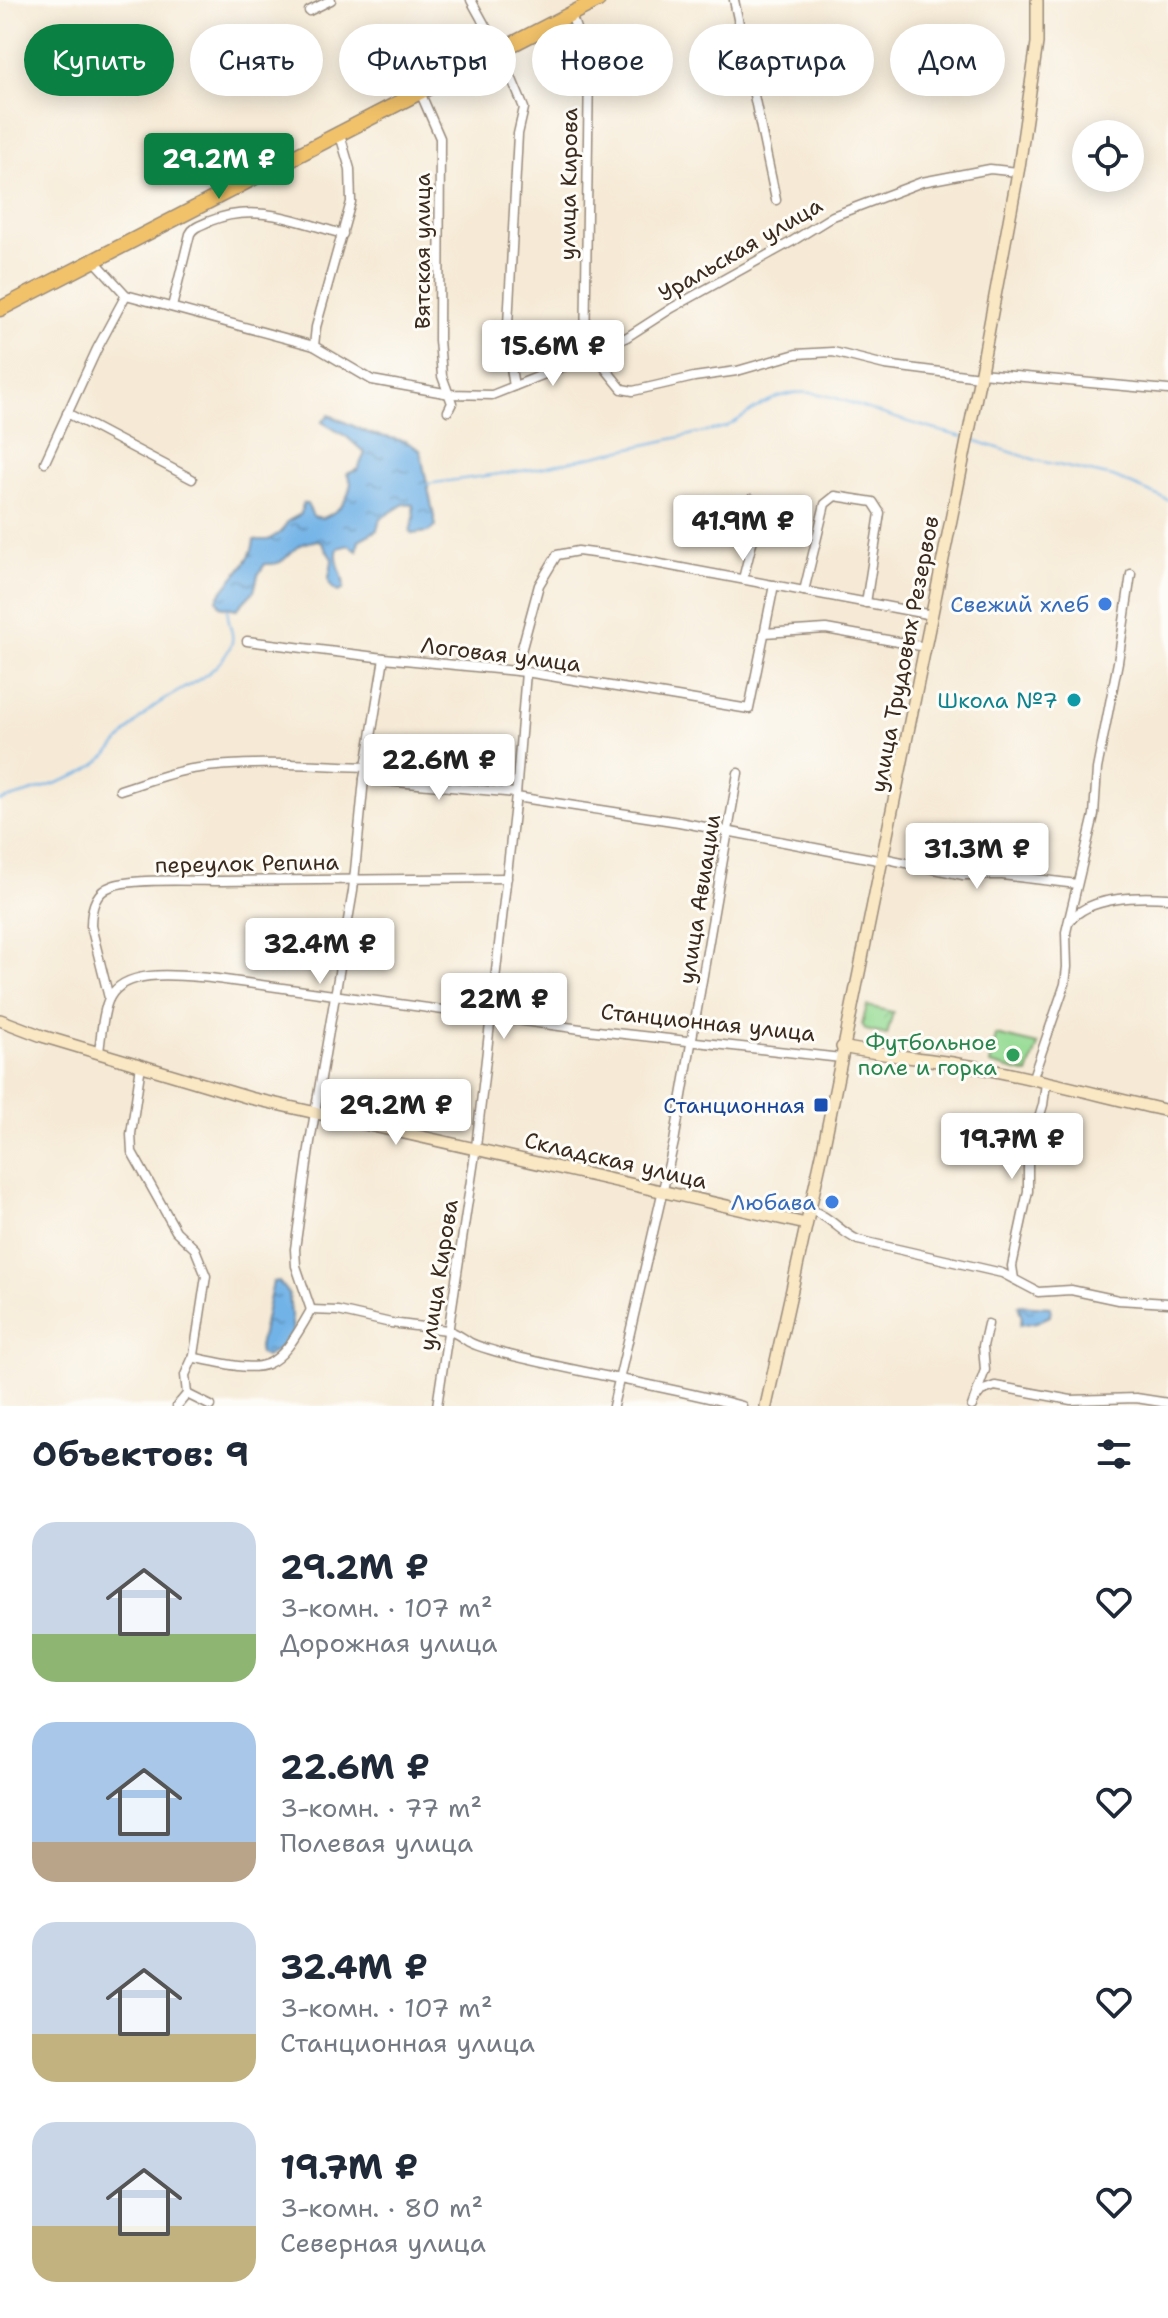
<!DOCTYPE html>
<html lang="ru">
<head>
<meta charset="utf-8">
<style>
  body { margin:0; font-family:"Shantell Sans",sans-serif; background:#f6f6f7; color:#1f2937; height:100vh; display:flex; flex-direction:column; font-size:30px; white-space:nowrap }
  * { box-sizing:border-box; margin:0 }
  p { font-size:26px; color:#747a83 }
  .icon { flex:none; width:44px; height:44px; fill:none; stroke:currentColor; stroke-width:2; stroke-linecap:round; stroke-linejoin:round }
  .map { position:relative; height:1406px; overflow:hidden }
  .details { display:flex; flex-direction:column; background:#fff; flex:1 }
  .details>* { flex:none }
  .top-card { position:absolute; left:24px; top:24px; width:1120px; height:72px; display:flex; gap:16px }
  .fabs { position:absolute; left:1072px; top:120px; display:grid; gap:16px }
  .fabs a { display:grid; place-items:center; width:72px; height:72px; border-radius:50%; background:#fff; box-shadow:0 4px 20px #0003; font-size:40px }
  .price { position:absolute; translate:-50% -68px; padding:0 18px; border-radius:8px; background:#fff; color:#222; font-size:26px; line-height:52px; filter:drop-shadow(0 2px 4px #0008) }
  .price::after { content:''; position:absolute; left:50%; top:48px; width:24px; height:18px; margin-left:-12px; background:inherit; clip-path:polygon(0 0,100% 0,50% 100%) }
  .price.active { background:#0b8043; color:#fff }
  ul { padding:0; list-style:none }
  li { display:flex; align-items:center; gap:24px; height:200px; padding:0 32px }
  li span { display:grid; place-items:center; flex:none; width:224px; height:160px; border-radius:24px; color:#555 }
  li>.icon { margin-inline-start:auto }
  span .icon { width:96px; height:96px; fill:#fffc; stroke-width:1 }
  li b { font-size:34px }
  h2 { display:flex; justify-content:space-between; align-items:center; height:96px; padding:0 32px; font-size:34px }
  .tag { padding:0 28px; border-radius:36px; background:#fff; box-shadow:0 4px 20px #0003; font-size:28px; line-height:72px }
  .tag.active { background:#0b8043; color:#fff }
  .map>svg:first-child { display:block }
</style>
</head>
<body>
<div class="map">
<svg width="1168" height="1406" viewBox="0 0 1168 1406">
  <defs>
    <pattern id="park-crowns" width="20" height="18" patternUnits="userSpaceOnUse" patternTransform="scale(2)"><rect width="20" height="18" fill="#96db94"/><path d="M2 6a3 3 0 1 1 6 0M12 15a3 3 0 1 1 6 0" fill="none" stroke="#82bc7f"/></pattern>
    <pattern id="water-ripples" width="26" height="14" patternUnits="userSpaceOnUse" patternTransform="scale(2)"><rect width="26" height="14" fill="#72b3e7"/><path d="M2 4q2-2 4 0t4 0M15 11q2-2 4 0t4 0" fill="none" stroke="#5f92bb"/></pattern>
  </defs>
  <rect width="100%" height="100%" fill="#fdfcf7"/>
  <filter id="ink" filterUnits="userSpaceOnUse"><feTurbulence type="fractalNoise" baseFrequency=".0125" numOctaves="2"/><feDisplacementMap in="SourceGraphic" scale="16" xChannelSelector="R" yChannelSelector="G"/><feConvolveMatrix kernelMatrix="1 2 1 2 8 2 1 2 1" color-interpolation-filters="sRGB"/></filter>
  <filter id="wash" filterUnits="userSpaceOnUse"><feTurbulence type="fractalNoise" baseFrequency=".006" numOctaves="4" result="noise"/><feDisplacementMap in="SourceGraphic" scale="32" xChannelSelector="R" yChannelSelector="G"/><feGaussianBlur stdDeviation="1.8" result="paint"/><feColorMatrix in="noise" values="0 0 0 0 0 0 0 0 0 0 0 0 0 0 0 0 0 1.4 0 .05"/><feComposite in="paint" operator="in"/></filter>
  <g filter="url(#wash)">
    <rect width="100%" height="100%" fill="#f6ead6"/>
    <path fill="url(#park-crowns)" stroke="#688259" stroke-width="2" d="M867,1006L893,1012L887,1035L866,1030L862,1024Z"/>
    <path fill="#96db94" stroke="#688259" stroke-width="2" d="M996,1035L1038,1045L1028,1074L990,1064Z"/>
    <g fill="url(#water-ripples)" stroke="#566e82" stroke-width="2">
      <path d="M329,415L371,434L405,441L420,450L436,526L428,532L412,534L410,531L414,518L413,505L404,504L380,519L377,530L359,540L357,551L349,545L338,548C333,564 347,578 343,590L338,592C322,582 332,573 332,559L322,543L317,540C311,542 301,543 296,548C284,558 284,565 265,564L258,575L254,591L237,609L220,606L217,599C229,578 252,564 254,540H268L281,532L288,521L301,514L303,503L307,504L313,516L322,518C339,512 349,499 351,482L347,474L358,469L365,453L347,437L322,422Z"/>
      <path d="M278,1281L289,1294L293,1333L283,1346L266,1357L260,1354L259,1347L273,1282Z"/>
      <path d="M1018,1305L1051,1307L1050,1316L1037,1322L1020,1325L1022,1318Z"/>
    </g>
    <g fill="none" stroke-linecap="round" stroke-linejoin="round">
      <g stroke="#72b3e7" stroke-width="2">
        <path d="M973,440L1039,461L1113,477L1168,500"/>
        <path d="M427,484L535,469L726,427C745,417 763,400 785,395C817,386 850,404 880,413C907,422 935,430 963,437"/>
        <path d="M0,801C27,793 57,785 82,773C110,759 123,734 145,714C170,690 217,680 231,645C236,634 226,622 228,609"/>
      </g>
    </g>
  </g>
  <g filter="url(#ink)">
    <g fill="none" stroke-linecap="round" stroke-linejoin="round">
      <defs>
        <g id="street">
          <path d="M471,0L504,60L524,108L518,134L507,344L514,386"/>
          <path d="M734,0L776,200"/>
          <path d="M309,11L331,0"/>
          <path d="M571,14L589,67L585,358L600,362L622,389L633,391L694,377L737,371L796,354L833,352L885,365L980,377"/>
          <path d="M420,92L440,138L439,340L442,376L452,403L448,411"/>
          <path d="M94,260L126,295L314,346L372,380L450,394L492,395L585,358L627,337L672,308L791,242L833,216L922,182L990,169L1018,172"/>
          <path d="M172,307L190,234C194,226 202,225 210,221C256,202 298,222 343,234"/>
          <path d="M314,346L316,327L351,202L350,169L340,135"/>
          <path d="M981,373L1168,390"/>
          <path d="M67,413L192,479"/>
          <path d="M45,462L97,349L126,295"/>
          <path d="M743,579L754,535L751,499"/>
          <path d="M804,591L825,504L835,496L873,502L880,513L866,603"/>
          <path d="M764,633L826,629L926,647"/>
          <path d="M247,641L384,658L526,672L749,709L774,585"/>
          <path d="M516,670L539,585L557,555L578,551L623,557L932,615"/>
          <path d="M364,779L516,793"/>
          <path d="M120,790C143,783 167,773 192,769C249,760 308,765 366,767"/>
          <path d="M516,797L679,822L883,861"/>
          <path d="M883,858L963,875H1002L1077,884"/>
          <path d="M1069,922C1088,896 1139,896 1168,898"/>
          <path d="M109,998L91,926C91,910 94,892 112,886C131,878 197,881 221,881C316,880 411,879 507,878"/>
          <path d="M99,1052C101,1037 103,1008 110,997C127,967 182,976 210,978L588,1030L841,1058"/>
          <path d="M141,1065L131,1134L132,1152L176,1231L195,1249L206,1276L194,1355L196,1358C267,1373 274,1376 311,1310"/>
          <path d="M1032,1080L1065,984L1067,967L1066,932L1094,815L1097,769L1118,662L1131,574"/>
          <path d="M809,1210C829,1215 840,1232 858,1240L1002,1273L1038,1292L1071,1290L1118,1300L1168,1303"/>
          <path d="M1014,1279L1012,1266L1028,1191V1154L1043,1105L1046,1083"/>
          <path d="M311,1310L296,1266L295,1249L310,1142L353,891L364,779L384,658"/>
          <path d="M311,1310L338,1311L391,1323L447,1330C457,1333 461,1337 469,1342C478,1347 489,1349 498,1352C579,1373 661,1385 742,1406"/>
          <path d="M187,1394L211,1406"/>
          <path d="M975,1399L981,1391L995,1386L1071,1400L1136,1398L1168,1403"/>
          <path d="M177,1406L187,1394L185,1375L194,1355"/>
          <path d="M437,1406L476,1147L516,795L526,672"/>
          <path d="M613,1406L674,1142L738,773"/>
          <path d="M972,1406L985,1370L983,1346L988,1324"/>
        </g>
        <g id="secondary">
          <path d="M0,1020L42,1036L250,1098L806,1224"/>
          <path d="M842,1047C885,1056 927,1058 970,1066C1036,1078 1102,1096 1168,1111"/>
          <path d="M766,1406L823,1150L980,377L1019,167L1037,43V0"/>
        </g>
        <path id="highway" d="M0,309L598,0"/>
      </defs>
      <use href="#street" stroke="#988a7a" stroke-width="11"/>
      <use href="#secondary" stroke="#988a7a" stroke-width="14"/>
      <use href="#highway" stroke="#988a7a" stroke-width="17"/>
      <use href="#street" stroke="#fff" stroke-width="8"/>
      <use href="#secondary" stroke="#fae7c3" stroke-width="11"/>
      <use href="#highway" stroke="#f2c26a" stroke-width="14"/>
    </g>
  </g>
  <g fill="#3f7fe0" stroke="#fdfcf7" stroke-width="3">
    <circle cx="1105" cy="604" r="8"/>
    <circle cx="832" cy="1202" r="8"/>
  </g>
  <circle fill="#0f9aa8" stroke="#fdfcf7" stroke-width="3" cx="1074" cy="700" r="8"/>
  <circle fill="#2e9e5b" stroke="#fdfcf7" stroke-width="3" cx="1013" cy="1055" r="8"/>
  <rect fill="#1a4fb4" stroke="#fdfcf7" stroke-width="3" x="813" y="1097" width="16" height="16" rx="4"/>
  <g text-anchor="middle" stroke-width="6" stroke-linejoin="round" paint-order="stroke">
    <g font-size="22" fill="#3b2a1e" stroke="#fdfcf7">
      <text transform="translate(568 184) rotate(-89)" y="8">улица Кирова</text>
      <text transform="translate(740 249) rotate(-30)" y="8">Уральская улица</text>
      <text transform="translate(422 251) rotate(-90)" y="8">Вятская улица</text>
      <text transform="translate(501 654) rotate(7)" y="8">Логовая улица</text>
      <text transform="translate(904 654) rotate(-79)" y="8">улица Трудовых Резервов</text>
      <text transform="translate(247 863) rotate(-1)" y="8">переулок Репина</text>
      <text transform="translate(699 899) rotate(-81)" y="8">улица Авиации</text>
      <text transform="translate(708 1022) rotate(6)" y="8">Станционная улица</text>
      <text transform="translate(616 1160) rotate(13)" y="8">Складская улица</text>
      <text transform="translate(438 1275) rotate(-81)" y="8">улица Кирова</text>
    </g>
    <g font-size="22" fill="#366cbe" stroke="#fdfcf7" text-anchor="end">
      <text x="1089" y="612">Свежий хлеб</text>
      <text x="816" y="1210">Любава</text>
    </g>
    <g font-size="22" fill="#0d838f" stroke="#fdfcf7" text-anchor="end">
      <text x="1058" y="708">Школа №7</text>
    </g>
    <g font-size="22" fill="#27864d" stroke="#fdfcf7" text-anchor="end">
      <text x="997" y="1050">Футбольное<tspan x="997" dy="25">поле и горка</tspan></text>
    </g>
    <g font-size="22" fill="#164399" stroke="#fdfcf7" text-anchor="end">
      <text x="805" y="1113">Станционная</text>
    </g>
  </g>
</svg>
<div class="fabs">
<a><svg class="icon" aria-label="locate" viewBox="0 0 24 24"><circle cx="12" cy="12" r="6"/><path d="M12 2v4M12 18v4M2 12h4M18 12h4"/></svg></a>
</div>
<b class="price active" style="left:219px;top:201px">29.2M ₽</b>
<b class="price" style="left:553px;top:388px">15.6M ₽</b>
<b class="price" style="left:743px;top:563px">41.9M ₽</b>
<b class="price" style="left:439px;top:802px">22.6M ₽</b>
<b class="price" style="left:977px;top:891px">31.3M ₽</b>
<b class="price" style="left:320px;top:986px">32.4M ₽</b>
<b class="price" style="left:504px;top:1041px">22M ₽</b>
<b class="price" style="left:396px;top:1147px">29.2M ₽</b>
<b class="price" style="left:1012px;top:1181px">19.7M ₽</b>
<div class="top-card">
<a class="tag active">Купить</a>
<a class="tag">Снять</a>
<a class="tag">Фильтры</a>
<a class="tag">Новое</a>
<a class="tag">Квартира</a>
<a class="tag">Дом</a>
</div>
</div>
<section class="details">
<h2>Объектов: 9<svg class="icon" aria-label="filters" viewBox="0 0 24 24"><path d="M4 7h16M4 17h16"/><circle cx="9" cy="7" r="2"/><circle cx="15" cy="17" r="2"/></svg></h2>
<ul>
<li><span style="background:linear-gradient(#c9d6e8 70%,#8fb573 0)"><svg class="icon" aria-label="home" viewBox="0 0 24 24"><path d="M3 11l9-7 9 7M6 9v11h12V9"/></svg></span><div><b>29.2M ₽</b><p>3-комн. · 107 m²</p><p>Дорожная улица</p></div><svg class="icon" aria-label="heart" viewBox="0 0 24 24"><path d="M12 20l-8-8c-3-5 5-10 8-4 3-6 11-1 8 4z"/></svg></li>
<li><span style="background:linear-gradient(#a9c7e8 75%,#b9a48a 0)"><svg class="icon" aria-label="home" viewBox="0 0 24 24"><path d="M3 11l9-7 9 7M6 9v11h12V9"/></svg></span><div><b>22.6M ₽</b><p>3-комн. · 77 m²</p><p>Полевая улица</p></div><svg class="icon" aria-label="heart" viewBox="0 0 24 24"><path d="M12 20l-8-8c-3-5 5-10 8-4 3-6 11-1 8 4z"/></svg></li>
<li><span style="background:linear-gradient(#c9d6e8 70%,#c2b280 0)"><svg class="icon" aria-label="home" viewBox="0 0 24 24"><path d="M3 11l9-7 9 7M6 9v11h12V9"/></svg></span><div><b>32.4M ₽</b><p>3-комн. · 107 m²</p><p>Станционная улица</p></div><svg class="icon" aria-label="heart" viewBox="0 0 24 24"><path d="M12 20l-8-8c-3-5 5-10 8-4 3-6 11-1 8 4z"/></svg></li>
<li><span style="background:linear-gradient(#c9d6e8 65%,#c2b280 0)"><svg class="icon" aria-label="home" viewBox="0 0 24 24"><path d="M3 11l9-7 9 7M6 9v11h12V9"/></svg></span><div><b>19.7M ₽</b><p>3-комн. · 80 m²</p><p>Северная улица</p></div><svg class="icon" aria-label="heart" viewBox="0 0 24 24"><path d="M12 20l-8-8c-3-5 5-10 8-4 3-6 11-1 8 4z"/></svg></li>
</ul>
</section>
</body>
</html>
